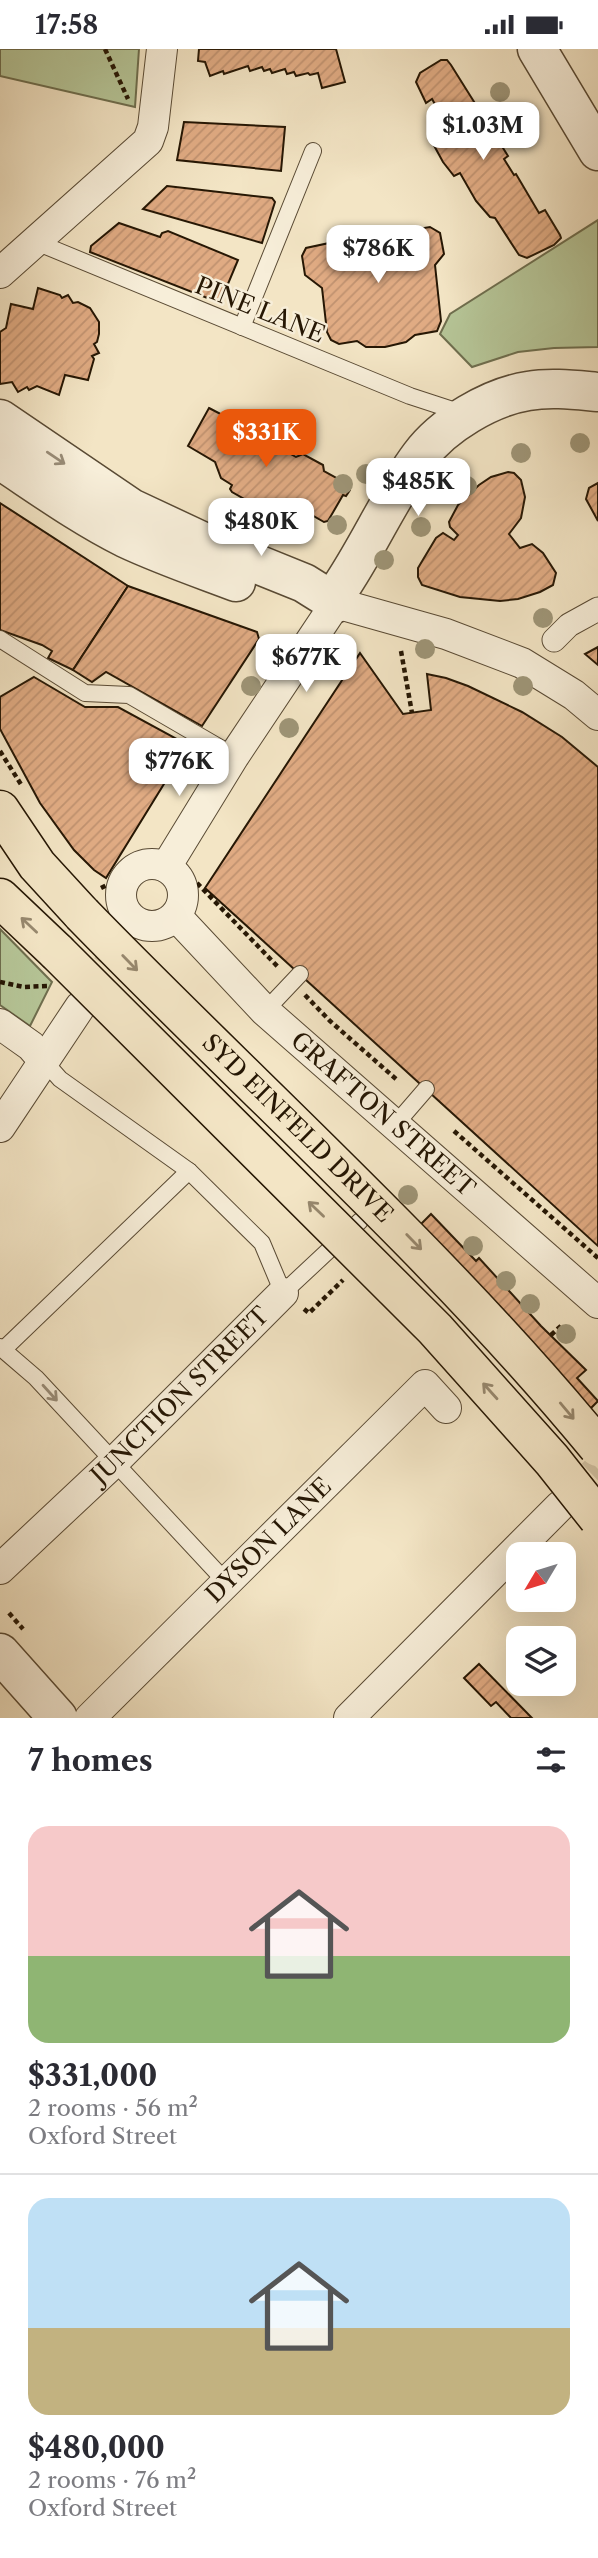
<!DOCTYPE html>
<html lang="en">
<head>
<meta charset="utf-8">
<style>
  body { margin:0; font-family:"Libre Caslon Text",serif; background:#f7f7f7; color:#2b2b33; height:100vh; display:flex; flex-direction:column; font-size:26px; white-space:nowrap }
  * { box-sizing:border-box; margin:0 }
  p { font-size:23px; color:#7c7c81 }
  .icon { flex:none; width:38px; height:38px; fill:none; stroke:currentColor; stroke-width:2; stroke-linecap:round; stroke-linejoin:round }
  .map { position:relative; height:1669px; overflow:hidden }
  .drawer { display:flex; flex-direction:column; background:#fff; flex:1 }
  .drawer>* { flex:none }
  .needle { width:46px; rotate:232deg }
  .tools { position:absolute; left:506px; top:1493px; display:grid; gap:14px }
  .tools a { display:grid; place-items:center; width:70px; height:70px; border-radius:14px; background:#fff; box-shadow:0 7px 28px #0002; font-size:35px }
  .price { position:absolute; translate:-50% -60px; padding:0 16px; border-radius:14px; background:#fff; color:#222; font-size:23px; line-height:46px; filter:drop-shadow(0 2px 4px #0008) }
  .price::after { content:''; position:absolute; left:50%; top:42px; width:21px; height:16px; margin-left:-10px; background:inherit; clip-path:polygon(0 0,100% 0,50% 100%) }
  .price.active { background:#ea580c; color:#fff }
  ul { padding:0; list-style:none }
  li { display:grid; align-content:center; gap:14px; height:371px; padding:0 28px }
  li+li { border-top:2px solid #e1e1e2 }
  li span { display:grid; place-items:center; height:217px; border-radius:21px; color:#555 }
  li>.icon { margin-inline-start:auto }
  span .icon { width:126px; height:126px; fill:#fffc; stroke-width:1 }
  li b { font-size:30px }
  h2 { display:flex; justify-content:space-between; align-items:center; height:84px; padding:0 28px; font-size:30px }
  .status { display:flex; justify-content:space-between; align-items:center; height:49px; padding:0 35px; background:#fff; direction:ltr }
  .status svg { height:19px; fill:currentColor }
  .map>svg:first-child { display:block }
</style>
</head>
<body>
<div class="status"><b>17:58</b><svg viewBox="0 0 49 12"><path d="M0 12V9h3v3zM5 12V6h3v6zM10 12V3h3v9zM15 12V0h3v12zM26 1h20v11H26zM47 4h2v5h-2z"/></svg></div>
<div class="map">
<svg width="598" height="1669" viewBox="0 0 598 1669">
  <defs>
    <pattern id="building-hatch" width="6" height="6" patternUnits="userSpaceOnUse" patternTransform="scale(1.75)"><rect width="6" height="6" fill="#e0ab83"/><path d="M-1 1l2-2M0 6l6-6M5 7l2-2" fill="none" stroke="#c09270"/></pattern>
  </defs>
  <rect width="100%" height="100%" fill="#f3e5c5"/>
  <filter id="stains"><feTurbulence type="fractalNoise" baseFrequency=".00286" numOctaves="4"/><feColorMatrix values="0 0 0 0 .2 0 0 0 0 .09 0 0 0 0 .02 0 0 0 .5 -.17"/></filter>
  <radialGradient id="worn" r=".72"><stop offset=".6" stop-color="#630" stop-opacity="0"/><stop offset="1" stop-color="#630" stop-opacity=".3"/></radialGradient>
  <g fill="#b6c698" stroke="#6e6e4e" stroke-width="2">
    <path d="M0,0H139L135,58L0,27Z"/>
    <path d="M598,171V298L554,299L518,303L472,318L440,285L450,265Z"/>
    <path d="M0,880L52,933L30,977L0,956Z"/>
  </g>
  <g fill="url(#building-hatch)" stroke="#261704" stroke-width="2">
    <path d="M199,0H336L345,33L322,39L318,24L310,26L308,24L296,27L294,23L287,25L285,20L272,24L270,20L264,22L262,18L250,22L248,17L224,25L223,22L210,27L205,13L198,12Z"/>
    <path d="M441,11H447L451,16L508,107L504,110L514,126L516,125L539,164L545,161L560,186L561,189L554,196L527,209L519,206L495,169L490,168L476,152L460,124L454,127L443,113L431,91L432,84L443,76L433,59L436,57L432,50L426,54L416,33L420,24Z"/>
    <path d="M184,73L285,78L281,122L177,111Z"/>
    <path d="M167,137L272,149L275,153L262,194L143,160Z"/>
    <path d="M119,174L160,188L162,184L168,182L238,211L220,254L90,203L91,197Z"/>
    <path d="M430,178L440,184L444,205L435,216L441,272L437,282L415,286L406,293L385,298H366L357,292L339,295L331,291L327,283L322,239L305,226L302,207L306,199L343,191L350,185L364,181L388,179L400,183Z"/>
    <path d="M38,239L60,246L62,249L68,246L73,254L78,253L90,259L99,273V285L97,293L94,295L99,304L92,307L94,310L88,331L65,326L59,346L37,337L29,341L27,338L18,343L12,333L0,335V283L6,279L11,255L33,260Z"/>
    <path d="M209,359L230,370L236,368L253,378V384L296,408L303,405L323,416L324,422L349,436L350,441L346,447L343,446L328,472L324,473L296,457L278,462L268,456L262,460L232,443L230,440L232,436L221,429L215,413L188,397Z"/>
    <path d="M508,423L514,424L521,431L525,448L521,469L509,485L520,499L532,495L543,504L556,524L553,536L540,543L518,550L500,552L460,548L422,536L418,528V519L436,489L443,484L454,491L458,486L450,478L449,473L458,456L479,436L491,428Z"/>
    <path d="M598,434V472L586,450L589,439Z"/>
    <path d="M0,454L128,537L73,621L48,609L52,602L42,596L0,581Z"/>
    <path d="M128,537L257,583L259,590L202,677L106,623L92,633L73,621Z"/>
    <path d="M598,598V616L585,605Z"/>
    <path d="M360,604L403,665L431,661L427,625L446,629L468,637L522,663L562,688L598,718V1197L205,839Z"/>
    <path d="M34,628L85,658H118L188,696L106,829L94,821L74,801L40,754L0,680V648Z"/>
    <path d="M431,1165L476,1212L479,1209L541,1277L586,1321L577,1329L598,1352L589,1361L415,1181Z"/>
    <path d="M479,1615L532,1669H511L496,1653L491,1657L464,1629Z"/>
  </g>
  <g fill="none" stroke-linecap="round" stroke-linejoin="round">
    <g stroke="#d4c6a8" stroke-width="30" stroke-dasharray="30 15" stroke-linecap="butt">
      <path d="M82,955L136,873"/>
      <path d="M560,1457L598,1420"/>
    </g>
    <defs>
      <g id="service">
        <path d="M36,193L410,347L462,364"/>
        <path d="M242,278L313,102"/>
        <path d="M0,590L85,644L129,646L234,707"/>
        <path d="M265,962L300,925"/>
        <path d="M44,1012L60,1030L189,1122L262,1194L283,1244L360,1172"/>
        <path d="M394,1077L426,1040"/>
        <path d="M0,1298L36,1329L226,1533"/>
        <path d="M4,1300L189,1122"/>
      </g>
      <path id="pedestrian" d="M554,591L569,576L598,560"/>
      <g id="minor">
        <path d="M0,224L148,92L153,78L162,0"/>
        <circle cx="152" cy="846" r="31"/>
        <path d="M166,818L234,707L336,554L446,585L522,614L574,646L598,666"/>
        <path id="s1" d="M176,867L265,962L598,1254"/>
        <path d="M0,975L31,997L44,1012"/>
        <path d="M0,1078L80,958"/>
        <path id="s2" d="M0,1520L113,1414L283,1244"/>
        <path id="s3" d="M90,1669L425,1336L446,1359"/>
        <path d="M349,1669L560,1457"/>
      </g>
      <g id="tertiary">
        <path d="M537,0L598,102"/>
        <path d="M0,370L131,459L210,496L304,534L336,554"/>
        <path d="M0,411C41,438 81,467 125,489C161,506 199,519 236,533"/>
        <path d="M336,554L339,541C368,499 390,447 420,407C443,376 490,348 528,342C551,338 575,341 598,343"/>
        <path d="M0,1604L58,1669"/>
      </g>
      <g id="primary">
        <path d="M0,761L37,816L82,865"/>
        <path d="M0,849L57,903"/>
      </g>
    </defs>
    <use href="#service" stroke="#594a34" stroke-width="18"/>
    <use href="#pedestrian" stroke="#594a34" stroke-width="25"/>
    <use href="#minor" stroke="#594a34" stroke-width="32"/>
    <use href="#tertiary" stroke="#594a34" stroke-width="41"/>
    <use href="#primary" stroke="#261704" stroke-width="41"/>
    <g stroke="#261704" stroke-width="4.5" stroke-dasharray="5 3.5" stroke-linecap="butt">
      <path d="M105,0L128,50"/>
      <path d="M401,602L412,664"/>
      <path d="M0,702L22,737"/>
      <path d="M197,834L279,919"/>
      <path d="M101,839L129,825"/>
      <path d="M0,933L24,938L47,937"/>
      <path d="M305,946L330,972L396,1030"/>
      <path d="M454,1082L598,1209"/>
      <path d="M304,1260L309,1264L343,1231"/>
      <path d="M551,1286L563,1275"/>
      <path d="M9,1564L23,1580"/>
    </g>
    <use href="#service" stroke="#f7eed9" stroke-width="16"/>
    <use href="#pedestrian" stroke="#f7eed9" stroke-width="23"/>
    <use href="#minor" stroke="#f7eed9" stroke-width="30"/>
    <use href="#tertiary" stroke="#f7eed9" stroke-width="38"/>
    <use href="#primary" stroke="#f3e5c5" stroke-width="38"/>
    <defs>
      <g id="primary-bridge">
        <path id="s4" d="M82,865C255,1043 440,1206 598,1398"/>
        <path d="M57,903L435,1280L552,1411L598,1469"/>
      </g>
    </defs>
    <use href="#primary-bridge" stroke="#261704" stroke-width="41" stroke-linecap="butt"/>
    <use href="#primary-bridge" stroke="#f3e5c5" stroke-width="38"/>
  </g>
  <g fill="#9e9577">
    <circle cx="500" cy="43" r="10"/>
    <circle cx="580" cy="394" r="10"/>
    <circle cx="521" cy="404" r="10"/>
    <circle cx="366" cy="425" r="10"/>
    <circle cx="446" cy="434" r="10"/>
    <circle cx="343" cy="435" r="10"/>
    <circle cx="467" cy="437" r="10"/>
    <circle cx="337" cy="476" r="10"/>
    <circle cx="421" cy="478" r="10"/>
    <circle cx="384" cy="511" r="10"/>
    <circle cx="543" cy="569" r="10"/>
    <circle cx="425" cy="600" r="10"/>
    <circle cx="251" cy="637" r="10"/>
    <circle cx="523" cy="637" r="10"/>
    <circle cx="289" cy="679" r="10"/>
    <circle cx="408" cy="1146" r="10"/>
    <circle cx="473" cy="1197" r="10"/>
    <circle cx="506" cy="1232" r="10"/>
    <circle cx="530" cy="1255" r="10"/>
    <circle cx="566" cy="1285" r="10"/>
  </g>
  <defs><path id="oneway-shaft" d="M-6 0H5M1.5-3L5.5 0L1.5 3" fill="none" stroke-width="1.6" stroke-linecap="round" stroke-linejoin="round" transform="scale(1.75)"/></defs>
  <g stroke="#998d79">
    <use href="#oneway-shaft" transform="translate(56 409) rotate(34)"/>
    <use href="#oneway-shaft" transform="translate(50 1344) rotate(48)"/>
  </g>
  <g stroke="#97886e">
    <use href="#oneway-shaft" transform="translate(29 876) rotate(-137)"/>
    <use href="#oneway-shaft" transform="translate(130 914) rotate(46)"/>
    <use href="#oneway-shaft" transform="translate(316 1160) rotate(-136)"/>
    <use href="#oneway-shaft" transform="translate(414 1193) rotate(46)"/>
    <use href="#oneway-shaft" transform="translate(490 1342) rotate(-132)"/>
    <use href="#oneway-shaft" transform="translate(567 1362) rotate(50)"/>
  </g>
  <g text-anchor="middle" stroke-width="5" stroke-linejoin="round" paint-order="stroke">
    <g font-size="24" fill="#261704" stroke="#f7eed9">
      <text transform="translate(260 261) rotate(22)" y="8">PINE LANE</text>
      <text dy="8" stroke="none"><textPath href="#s1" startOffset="287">GRAFTON STREET</textPath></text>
      <text dy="8" stroke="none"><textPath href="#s4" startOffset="304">SYD EINFELD DRIVE</textPath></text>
      <text dy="8" stroke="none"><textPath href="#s2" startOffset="250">JUNCTION STREET</textPath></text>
      <text dy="8" stroke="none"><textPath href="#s3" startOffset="252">DYSON LANE</textPath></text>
    </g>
  </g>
  <rect width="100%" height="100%" filter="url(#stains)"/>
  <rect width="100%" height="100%" fill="url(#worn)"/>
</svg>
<div class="tools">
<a><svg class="needle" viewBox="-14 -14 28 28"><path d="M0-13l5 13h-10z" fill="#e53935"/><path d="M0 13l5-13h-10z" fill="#7c7c81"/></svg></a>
<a><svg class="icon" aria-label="layers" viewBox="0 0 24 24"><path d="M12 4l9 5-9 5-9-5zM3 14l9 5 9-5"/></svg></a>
</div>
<b class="price" style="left:483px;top:113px">$1.03M</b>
<b class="price" style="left:378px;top:236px">$786K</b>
<b class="price active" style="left:266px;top:420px">$331K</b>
<b class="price" style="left:418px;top:469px">$485K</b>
<b class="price" style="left:261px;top:509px">$480K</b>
<b class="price" style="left:306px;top:645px">$677K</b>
<b class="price" style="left:179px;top:749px">$776K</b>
</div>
<section class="drawer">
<h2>7 homes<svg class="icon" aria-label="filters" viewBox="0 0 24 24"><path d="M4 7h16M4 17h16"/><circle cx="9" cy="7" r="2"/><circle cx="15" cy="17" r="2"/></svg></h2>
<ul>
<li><span style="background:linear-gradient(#f6c9c9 60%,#8fb573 0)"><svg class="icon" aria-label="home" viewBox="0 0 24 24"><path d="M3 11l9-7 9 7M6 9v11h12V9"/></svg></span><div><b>$331,000</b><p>2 rooms · 56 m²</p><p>Oxford Street</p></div></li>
<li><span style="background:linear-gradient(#bfe0f5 60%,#c2b280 0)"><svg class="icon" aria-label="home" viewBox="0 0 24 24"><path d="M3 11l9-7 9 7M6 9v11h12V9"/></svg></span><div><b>$480,000</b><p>2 rooms · 76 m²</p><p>Oxford Street</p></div></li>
</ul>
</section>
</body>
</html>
